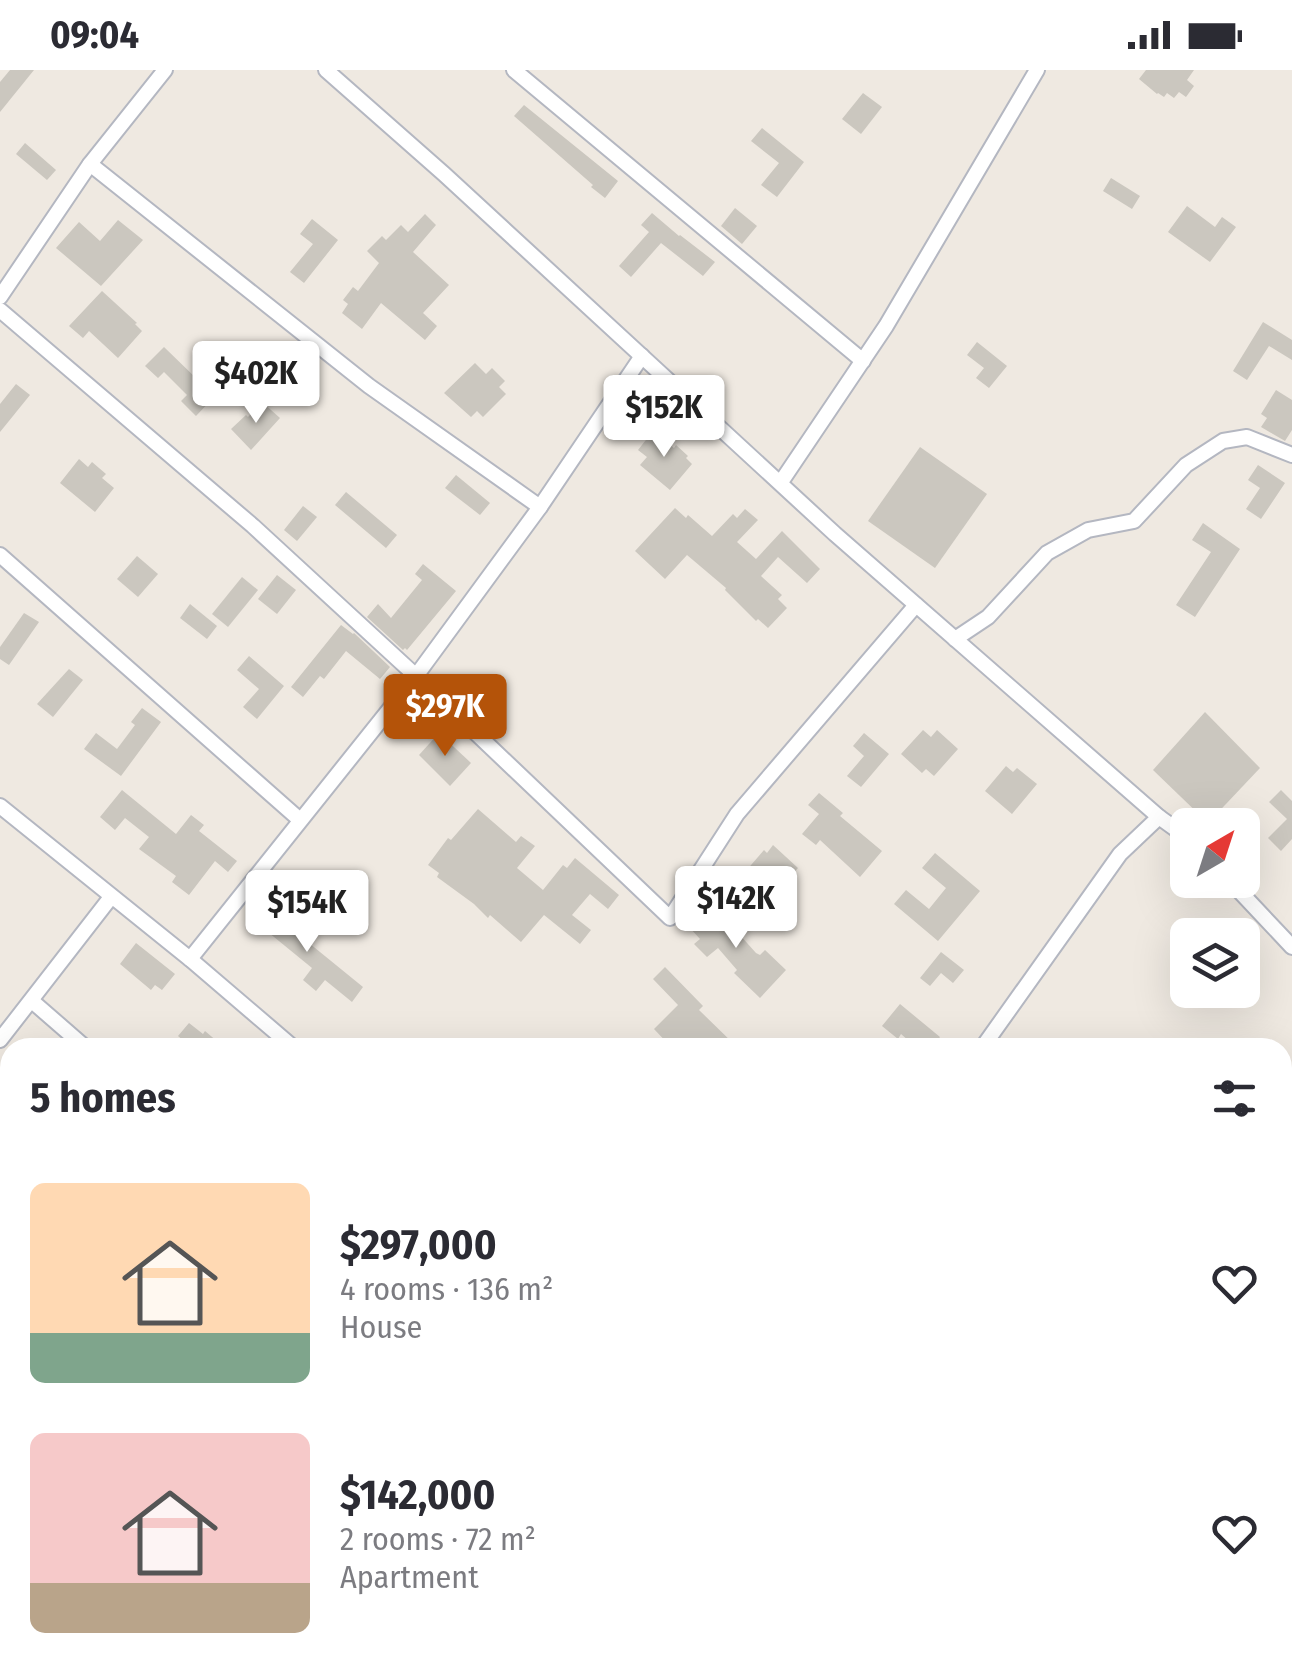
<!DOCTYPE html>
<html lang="en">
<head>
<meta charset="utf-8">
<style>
  body { margin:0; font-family:"Fira Sans Condensed",sans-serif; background:#f7f7f7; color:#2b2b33; height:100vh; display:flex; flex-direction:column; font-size:38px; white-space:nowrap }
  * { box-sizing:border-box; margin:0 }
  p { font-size:32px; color:#7c7c81 }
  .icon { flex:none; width:55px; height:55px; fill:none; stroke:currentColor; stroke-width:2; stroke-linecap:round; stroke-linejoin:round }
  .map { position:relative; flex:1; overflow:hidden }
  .side { position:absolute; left:0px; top:968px; width:1292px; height:642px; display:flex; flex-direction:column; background:#fff; border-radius:30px 30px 0 0; box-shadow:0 10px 40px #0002 }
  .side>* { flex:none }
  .needle { width:65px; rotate:39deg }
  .buttons { position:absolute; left:1170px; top:738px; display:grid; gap:20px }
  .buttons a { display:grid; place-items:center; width:90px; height:90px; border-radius:15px; background:#fff; box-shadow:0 10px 40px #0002; font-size:50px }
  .price { position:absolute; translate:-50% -85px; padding:0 22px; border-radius:10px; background:#fff; color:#222; font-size:32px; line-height:65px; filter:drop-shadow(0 2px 5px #0008) }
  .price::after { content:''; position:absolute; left:50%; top:60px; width:30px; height:22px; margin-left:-15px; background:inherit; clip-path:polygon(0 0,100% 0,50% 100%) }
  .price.active { background:#b45309; color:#fff }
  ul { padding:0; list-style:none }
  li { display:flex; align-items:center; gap:30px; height:250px; padding:0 30px }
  li span { display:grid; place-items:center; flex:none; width:280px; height:200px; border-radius:15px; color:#555 }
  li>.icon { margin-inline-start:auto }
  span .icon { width:120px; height:120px; fill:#fffc; stroke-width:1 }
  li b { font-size:42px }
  h2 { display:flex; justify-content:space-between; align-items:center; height:120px; padding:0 30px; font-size:42px }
  .status { display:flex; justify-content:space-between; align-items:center; height:70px; padding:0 50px; background:#fff; direction:ltr }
  .status svg { height:28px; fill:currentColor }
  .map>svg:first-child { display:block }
</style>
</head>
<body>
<div class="status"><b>09:04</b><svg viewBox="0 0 49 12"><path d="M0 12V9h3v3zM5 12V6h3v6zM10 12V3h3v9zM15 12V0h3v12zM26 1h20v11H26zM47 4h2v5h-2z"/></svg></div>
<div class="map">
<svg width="1292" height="1608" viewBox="0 0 1292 1608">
  <rect width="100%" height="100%" fill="#efe9e1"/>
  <g fill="#cbc7bf">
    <path d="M10,0H34L0,42V12Z"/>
    <path d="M1146,0H1194L1187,10L1194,16L1186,27L1179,22L1174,28L1167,23L1164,27L1158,23L1157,24L1139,9Z"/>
    <path d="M863,23L882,37L861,64L842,49Z"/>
    <path d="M524,35L618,111L605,128L591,117L593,115L514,46Z"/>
    <path d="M762,58L804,92L777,127L761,115L779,93L751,71Z"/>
    <path d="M25,73L56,100L47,110L16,84Z"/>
    <path d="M1111,108L1140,126L1132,139L1103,121Z"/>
    <path d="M1187,136L1215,157L1222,147L1236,157L1210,192L1168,162Z"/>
    <path d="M735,138L757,156L742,174L721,156Z"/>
    <path d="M652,143L679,166L680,165L715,192L703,206L661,173L631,207L619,196L649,162L641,155Z"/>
    <path d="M425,144L436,155L413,182L449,215L423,243L437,256L425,270L381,233L362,259L342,243L348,234L343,230L353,217L358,221L379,193L367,181L382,166L386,170L401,155L408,162Z"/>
    <path d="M312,149L338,170L304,213L290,202L313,174L300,164Z"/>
    <path d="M118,150L143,170L101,216L56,178L79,152L100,171Z"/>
    <path d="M102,221L137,253L135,254L142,261L118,288L89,261L83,268L69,256Z"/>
    <path d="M1263,252L1292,270V290L1269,276L1247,310L1233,301Z"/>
    <path d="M977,272L1007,296L989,318L976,308L984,298L967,285Z"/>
    <path d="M164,277L199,311L232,278L236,281L240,277L251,288L196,346L181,331L187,325L164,302L158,308L145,296Z"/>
    <path d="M475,293L486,304L492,298L505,311L499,317L506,324L483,347L477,341L471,347L444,323Z"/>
    <path d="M16,314L30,325L0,362V334Z"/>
    <path d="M1276,320L1292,330V360L1285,371L1261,357L1267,348L1261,344Z"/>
    <path d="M262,332L280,348L251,380L231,359L246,345L248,347Z"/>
    <path d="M653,361L674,378L676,375L688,386L686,388L692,394L670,420L640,395L647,387L638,380Z"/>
    <path d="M920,377L987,424L935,498L868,451Z"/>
    <path d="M79,389L88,397L92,392L106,404L102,408L114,418L95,442L60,413Z"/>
    <path d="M1258,395L1285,413L1261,449L1246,439L1260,418L1248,410Z"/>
    <path d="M456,405L490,433L480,445L445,418Z"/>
    <path d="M346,422L397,465L386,478L335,435Z"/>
    <path d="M303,436L317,447L297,471L284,460Z"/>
    <path d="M675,438L686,448L688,445L712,466L733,444L737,448L745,439L758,450L737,472L756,489L782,461L820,499L807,513L778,487L761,506L782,525L778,529L787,538L768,558L758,549L756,551L725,520L726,518L687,485L665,509L635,481Z"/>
    <path d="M1203,453L1240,479L1195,547L1176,535L1211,482L1192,470Z"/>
    <path d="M137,486L158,504L138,527L117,509Z"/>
    <path d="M423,494L456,521L407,580L405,578L403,580L367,547L378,534L391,548L422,510L415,504Z"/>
    <path d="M277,505L296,520L277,544L258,529Z"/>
    <path d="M242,507L258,520L228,557L212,544Z"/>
    <path d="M190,534L217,556L207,569L180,548Z"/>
    <path d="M24,543L39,552L9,595L0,589V577Z"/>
    <path d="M341,555L353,564L354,563L390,597L380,609L346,581L324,609L320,606L303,627L291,617Z"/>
    <path d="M249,586L284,616L257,649L243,637L259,619L237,600Z"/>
    <path d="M69,599L83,610L53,647L37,634Z"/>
    <path d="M142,638L161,652L121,706L84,679L96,663L117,679L135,655L131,652Z"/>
    <path d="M1205,642L1260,698L1208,753L1153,700Z"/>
    <path d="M923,660L931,667L937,660L958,679L934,706L926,699L922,703L901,684Z"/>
    <path d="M439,663L471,693L450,716L419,685Z"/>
    <path d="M864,663L889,684L861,717L847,706L864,686L853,676Z"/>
    <path d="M1006,696L1013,702L1017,698L1037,714L1012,744L985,721Z"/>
    <path d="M122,720L176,764L191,745L204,755L199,761L237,791L228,802L215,791L189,825L172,812L176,806L139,779L149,767L125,748L115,760L100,747Z"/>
    <path d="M1281,720L1292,731V769L1281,781L1268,768L1287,749L1269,732Z"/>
    <path d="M819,723L843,743L840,746L882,781L860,807L820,770L816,775L802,764L819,744L808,735Z"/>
    <path d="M478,739L516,772L521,766L535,776L517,798L543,820L563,795L567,798L575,788L619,825L608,839L590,824L572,845L591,860L580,874L544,845L521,872L490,845L488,848L474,834L437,807L439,803L428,795L448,768L451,770Z"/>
    <path d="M773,775L798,798L766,834L739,809L764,780L767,783Z"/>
    <path d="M935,783L980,821L938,871L894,834L906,820L929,839L946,818L922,798Z"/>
    <path d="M714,831L725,843L722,845L756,883L760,885L765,880L786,900L760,928L734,903L737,900L718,878L707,887L694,874L700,869L689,857Z"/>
    <path d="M261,834L363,917L352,932L325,910L316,921L303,910L312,898L263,858L261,861L248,851Z"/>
    <path d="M136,873L175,904L162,920L155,915L151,920L120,894Z"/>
    <path d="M941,882L964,900L953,913L941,903L930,916L920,908Z"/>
    <path d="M665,897L703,936L699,940L738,978H672L654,959L678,935L653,909Z"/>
    <path d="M900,934L940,967L932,978H917L901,964L898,969L882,956Z"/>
    <path d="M189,953L203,964L205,961L225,978H192L178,966Z"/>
  </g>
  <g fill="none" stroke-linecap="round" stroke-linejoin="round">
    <defs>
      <g id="minor">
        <path d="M326,0L444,104L835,464L1159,747L1188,768"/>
        <path d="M514,0L863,291"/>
        <path d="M90,94L369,316L540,437"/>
        <path d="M0,227L90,94L165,0"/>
        <path d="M0,240L253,456L416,606L670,848L737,744L916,535"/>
        <path d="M781,412L886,256L1037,0"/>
        <path d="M0,485L300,750"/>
        <path d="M955,569L988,547L1047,483L1088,460L1134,451L1186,395L1223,371L1247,367L1292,385"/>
        <path d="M0,736L190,889L294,978"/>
        <path d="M1229,810L1292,877"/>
        <path d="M190,889L416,606L540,437L642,286"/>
        <path d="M32,931L86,978"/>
        <path d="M0,970L111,827"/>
        <path d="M982,978L1120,784L1159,747"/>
        <path d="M1282,1175L1292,1164"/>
        <path d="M0,1307L10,1294"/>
        <path d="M0,1360L10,1369"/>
        <path d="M1282,1412L1292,1421"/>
        <path d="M877,1600L887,1608"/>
        <path d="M216,1608L222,1600"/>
        <path d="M494,1608L500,1600"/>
        <path d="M785,1608L791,1600"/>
      </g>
    </defs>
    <use href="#minor" stroke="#b4b7c1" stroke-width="18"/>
    <use href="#minor" stroke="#fff" stroke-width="14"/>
  </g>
</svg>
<div class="buttons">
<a><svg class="needle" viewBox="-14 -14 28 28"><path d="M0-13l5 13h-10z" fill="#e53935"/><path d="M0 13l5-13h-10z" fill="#7c7c81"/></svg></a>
<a><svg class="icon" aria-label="layers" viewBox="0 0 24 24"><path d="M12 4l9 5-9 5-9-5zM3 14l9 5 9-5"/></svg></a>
</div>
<b class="price" style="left:256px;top:356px">$402K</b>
<b class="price" style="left:664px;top:390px">$152K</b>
<b class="price active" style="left:445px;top:689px">$297K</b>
<b class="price" style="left:736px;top:881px">$142K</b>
<b class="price" style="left:307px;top:885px">$154K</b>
<section class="side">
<h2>5 homes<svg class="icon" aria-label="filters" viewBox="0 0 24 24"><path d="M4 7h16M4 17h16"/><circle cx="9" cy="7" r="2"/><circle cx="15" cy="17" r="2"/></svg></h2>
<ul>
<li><span style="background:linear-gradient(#ffd9b3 75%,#7fa58c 0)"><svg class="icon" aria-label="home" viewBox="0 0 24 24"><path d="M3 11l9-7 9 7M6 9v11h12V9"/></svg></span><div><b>$297,000</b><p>4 rooms · 136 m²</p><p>House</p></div><svg class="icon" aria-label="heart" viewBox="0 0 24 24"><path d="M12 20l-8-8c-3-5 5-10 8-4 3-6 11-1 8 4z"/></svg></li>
<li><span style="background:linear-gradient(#f6c9c9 75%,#b9a48a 0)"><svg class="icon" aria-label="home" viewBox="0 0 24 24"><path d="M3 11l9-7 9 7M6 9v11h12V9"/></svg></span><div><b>$142,000</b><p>2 rooms · 72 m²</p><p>Apartment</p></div><svg class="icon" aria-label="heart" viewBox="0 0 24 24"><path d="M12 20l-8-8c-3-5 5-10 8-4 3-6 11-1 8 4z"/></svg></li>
</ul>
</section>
</div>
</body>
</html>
